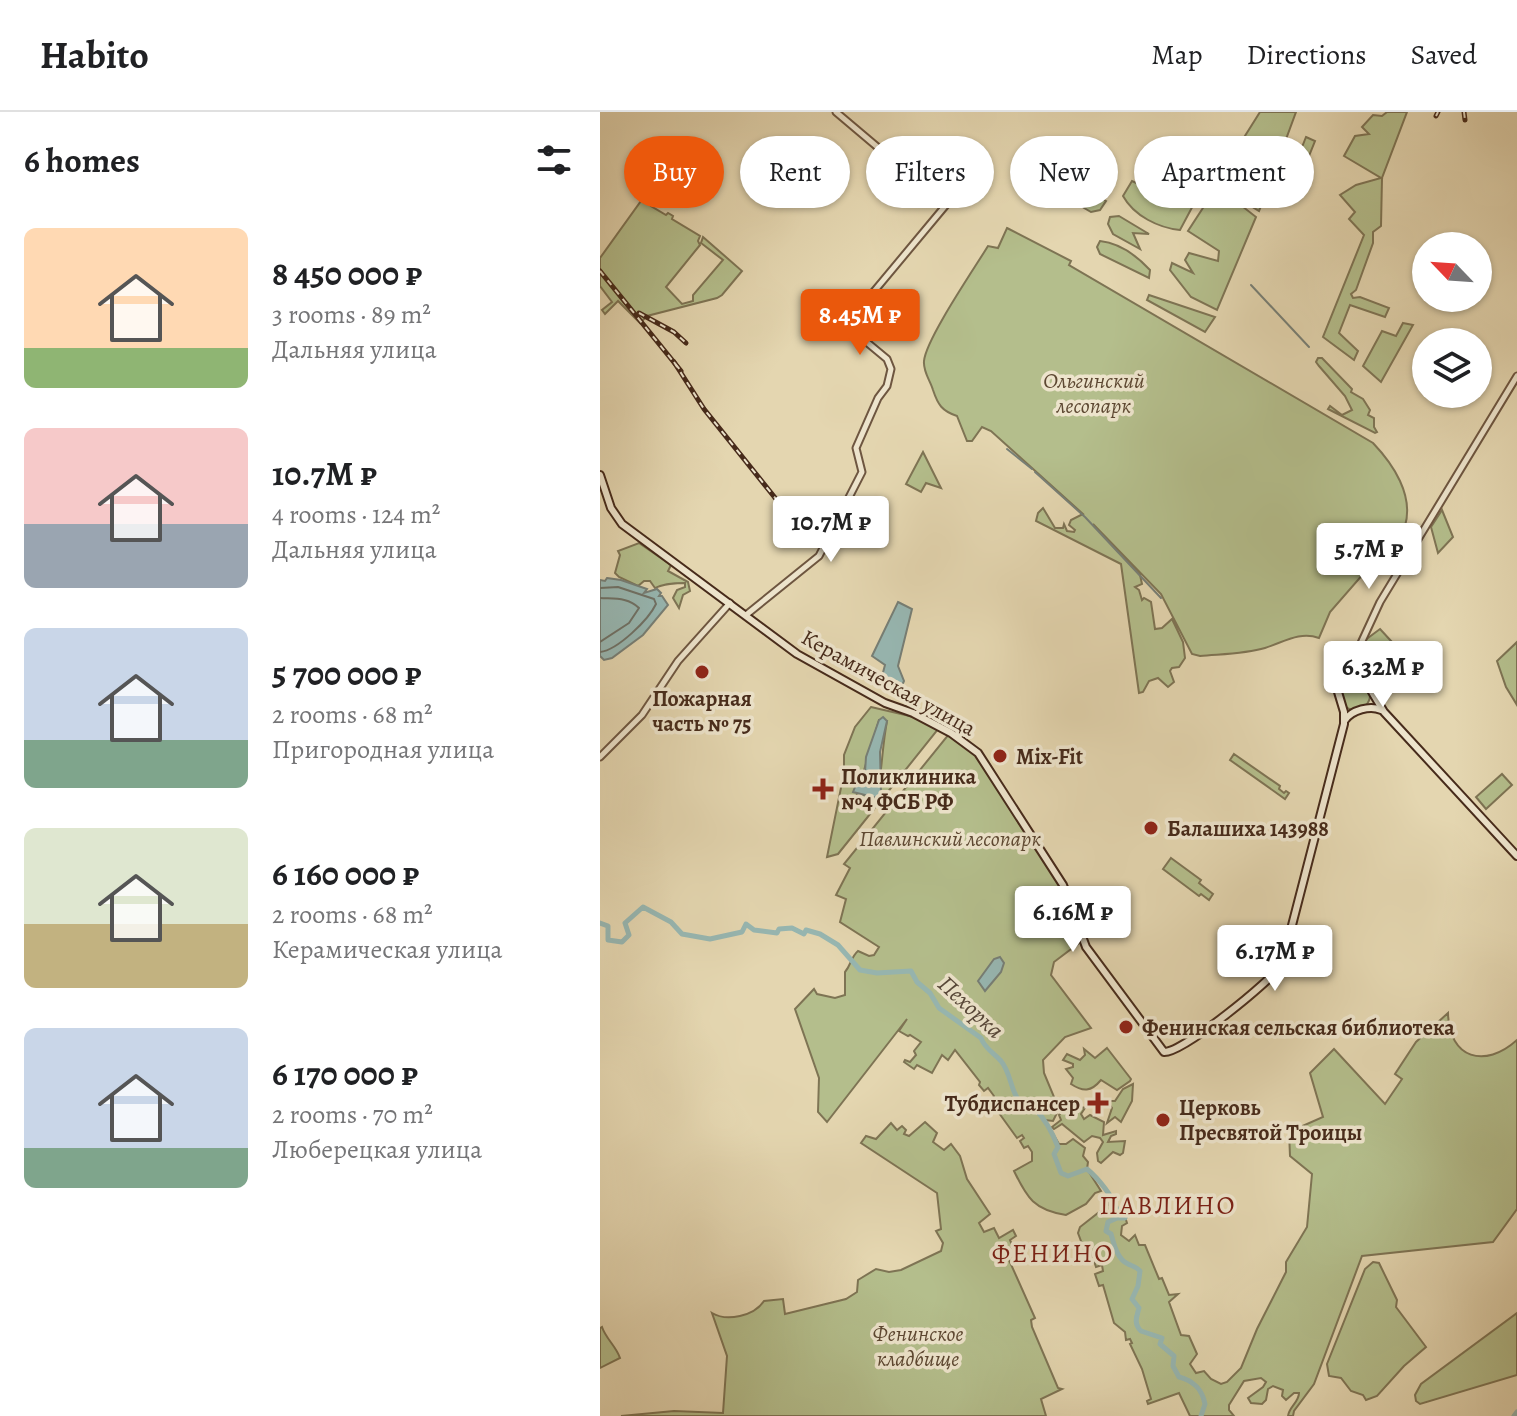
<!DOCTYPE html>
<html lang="en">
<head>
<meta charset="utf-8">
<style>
  body { margin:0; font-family:Alegreya,serif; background:#f2f2f2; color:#202124; height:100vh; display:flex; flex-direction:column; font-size:30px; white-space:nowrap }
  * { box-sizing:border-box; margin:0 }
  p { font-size:26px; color:#757577 }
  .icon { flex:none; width:44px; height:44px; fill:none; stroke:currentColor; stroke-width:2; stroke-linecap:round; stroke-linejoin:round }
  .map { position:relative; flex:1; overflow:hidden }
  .panel { display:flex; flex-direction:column; background:#fff; width:600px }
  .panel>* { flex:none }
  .guide { position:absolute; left:24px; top:24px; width:760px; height:72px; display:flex; gap:16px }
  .needle { width:52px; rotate:295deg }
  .tools { position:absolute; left:812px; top:120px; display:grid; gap:16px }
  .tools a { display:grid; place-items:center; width:80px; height:80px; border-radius:50%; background:#fff; box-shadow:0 2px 6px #0004; font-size:40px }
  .price { position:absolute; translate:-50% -68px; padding:0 18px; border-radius:8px; background:#fff; color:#222; font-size:26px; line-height:52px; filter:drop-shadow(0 2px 4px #0008) }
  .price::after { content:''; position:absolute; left:50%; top:48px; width:24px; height:18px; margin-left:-12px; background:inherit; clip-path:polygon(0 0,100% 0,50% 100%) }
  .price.current { background:#ea580c; color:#fff }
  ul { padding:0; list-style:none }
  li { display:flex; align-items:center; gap:24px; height:200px; padding:0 24px }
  li span { display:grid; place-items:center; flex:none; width:224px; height:160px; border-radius:12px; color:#555 }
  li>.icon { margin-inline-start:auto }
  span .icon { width:96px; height:96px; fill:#fffc; stroke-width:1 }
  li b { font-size:34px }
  h2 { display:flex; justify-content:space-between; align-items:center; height:96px; padding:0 24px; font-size:34px }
  .pill { padding:0 28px; border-radius:36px; background:#fff; box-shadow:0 2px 6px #0004; font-size:28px; line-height:72px }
  .pill.current { background:#ea580c; color:#fff }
  header { display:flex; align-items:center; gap:48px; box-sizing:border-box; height:112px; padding:0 40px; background:#fff; border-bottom:2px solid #e0e0e0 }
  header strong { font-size:38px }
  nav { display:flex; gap:44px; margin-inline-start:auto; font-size:28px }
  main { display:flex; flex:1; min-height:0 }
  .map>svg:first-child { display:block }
</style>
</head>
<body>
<header>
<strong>Habito</strong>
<nav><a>Map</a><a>Directions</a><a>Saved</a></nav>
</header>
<main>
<section class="panel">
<h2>6 homes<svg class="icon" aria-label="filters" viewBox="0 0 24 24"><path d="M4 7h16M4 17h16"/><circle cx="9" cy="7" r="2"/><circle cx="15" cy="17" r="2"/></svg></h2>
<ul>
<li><span style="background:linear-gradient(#ffd9b3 75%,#8fb573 0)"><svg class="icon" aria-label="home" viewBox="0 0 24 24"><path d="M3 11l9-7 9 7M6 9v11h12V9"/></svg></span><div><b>8 450 000 ₽</b><p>3 rooms · 89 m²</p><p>Дальняя улица</p></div></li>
<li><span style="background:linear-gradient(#f6c9c9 60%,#9aa5b1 0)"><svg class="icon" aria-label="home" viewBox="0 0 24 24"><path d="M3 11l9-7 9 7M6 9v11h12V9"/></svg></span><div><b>10.7M ₽</b><p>4 rooms · 124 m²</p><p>Дальняя улица</p></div></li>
<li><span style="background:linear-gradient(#c9d6e8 70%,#7fa58c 0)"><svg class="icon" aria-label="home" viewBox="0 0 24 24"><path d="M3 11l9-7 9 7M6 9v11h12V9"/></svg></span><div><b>5 700 000 ₽</b><p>2 rooms · 68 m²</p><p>Пригородная улица</p></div></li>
<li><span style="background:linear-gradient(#dfe7d0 60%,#c2b280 0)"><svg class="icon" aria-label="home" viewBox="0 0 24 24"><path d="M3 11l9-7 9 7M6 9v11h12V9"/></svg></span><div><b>6 160 000 ₽</b><p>2 rooms · 68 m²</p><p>Керамическая улица</p></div></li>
<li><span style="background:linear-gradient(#c9d6e8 75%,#7fa58c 0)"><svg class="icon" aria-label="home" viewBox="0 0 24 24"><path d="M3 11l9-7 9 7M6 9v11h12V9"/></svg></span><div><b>6 170 000 ₽</b><p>2 rooms · 70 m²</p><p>Люберецкая улица</p></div></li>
</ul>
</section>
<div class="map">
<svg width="917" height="1304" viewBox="0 0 917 1304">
  <rect width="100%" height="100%" fill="#e4d6b0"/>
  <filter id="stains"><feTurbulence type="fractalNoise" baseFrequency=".0025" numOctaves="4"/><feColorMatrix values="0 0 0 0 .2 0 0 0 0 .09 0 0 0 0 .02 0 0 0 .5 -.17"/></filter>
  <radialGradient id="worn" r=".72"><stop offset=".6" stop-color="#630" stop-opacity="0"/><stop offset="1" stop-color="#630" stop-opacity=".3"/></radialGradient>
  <g fill="#b4be8c" stroke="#7e7454" stroke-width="2" fill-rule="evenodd">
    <path d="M660,0H696L671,68H668L633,43Z"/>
    <path d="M787,0H807L782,66L781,114L773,120V131L756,178L751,182L753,186L760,185L789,196L785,205L750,193L739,221L758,239L754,248L723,225L764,123L749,107L755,100L740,83L756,73L781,66L744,44L755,24L769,22L762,15L773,3L782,4Z"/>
    <path d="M706,25L715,29L707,49L710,57L701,71L689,68Z"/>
    <path d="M543,49L597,86L580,118C559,116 534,104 523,84L532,69L552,78L537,62Z"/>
    <path d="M623,61L664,87L659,99L617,73Z"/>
    <path d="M465,66L506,89L500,98L491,100L469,87L466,79L460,82L461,72L466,71V77L472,73L464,68Z"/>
    <path d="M614,79L633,87L656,105L617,198L591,185L570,158L572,151L593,161L585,148L589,141L618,149L619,139L588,119Z"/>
    <path d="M47,88L52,92L51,94L66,103L68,101L73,104L72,107L100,124L98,129L100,133L66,175L82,192L93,189V183L123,148L101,131L103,125L142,159L122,183L117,186L47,204L40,211L18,189L5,202L2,198L12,190L0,174V146L41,89Z"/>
    <path d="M519,104L549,122L533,121L540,137L513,122L508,112L510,105Z"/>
    <path d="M407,116L471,149L469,153L773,331C793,352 814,383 805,414L730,500L719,526C700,519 684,530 665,536C645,542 621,542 600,544L592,542L561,482L493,412L540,463L542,472L535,475L539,478L542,488L544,486L551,490L555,517L562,516L572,507L583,530L585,546L579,555L572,556L570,559L574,570L568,575L558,566L549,569L543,580L539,581L521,452L436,409L438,401L443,396L455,416H463L464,412L467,419L474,420L475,418L469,413L471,408L483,402L391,319L382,315L372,329H367L357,304C342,299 338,293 333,278C330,268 323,260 324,249C326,227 374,157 388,134L398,136Z"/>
    <path d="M500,129C519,131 537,144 550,158L549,166L500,142L497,135Z"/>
    <path d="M549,183L615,205L605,220L547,188Z"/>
    <path d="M803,211L813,213L781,270L763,254L782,219L796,224Z"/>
    <path d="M718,246H722L752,277L751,280L763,287L770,298L768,303L774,306V315L777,320L775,321L728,297L730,294L742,303L752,298L745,284L719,254L716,250Z"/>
    <path d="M323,340L341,376L326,371L321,380L306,372Z"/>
    <path d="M842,398L853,425L838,441L831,415Z"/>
    <path d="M39,431L71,453L68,459L88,470L90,479L83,483L79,496L73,486L77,478L85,475V471C78,471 62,472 55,476L50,469H44L38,474L19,465L15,461L20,443L18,439Z"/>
    <path d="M780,517L815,555L792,575L780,570L779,563L771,557L760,537L764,529Z"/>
    <path d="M917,530V593L906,575L897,549Z"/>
    <circle cx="755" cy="583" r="15"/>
    <path d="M271,595L314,605L339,616L238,742L227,745L244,661V643L255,615ZM279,608L287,609C282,635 282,660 277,685L257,682Z"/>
    <path d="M349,622L362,630L384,651L411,699L466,783L479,831L454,850L451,863L491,916L465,925L443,948L444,961L459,997L453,1009L445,1008L459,1032H466L473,1027L485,1036L483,1044L488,1050L487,1057L501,1079L495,1081L486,1092L466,1103C434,1098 427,1086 414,1059L432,1049V1040L428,1034L424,1036L420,1029L424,1026L422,1023L417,1026L391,990L394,984L388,976L384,979L379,973L380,970L355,938L348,948L342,943L332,961L317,953L314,957L304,950L305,948L310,950L316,943L314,939L321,930L310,923L308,924L299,919L307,907L227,1010L218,1000L219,966L195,897L214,877L217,882L235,886L245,883V860C251,853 251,845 258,839L269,844L274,843L279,835L240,810L246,787L236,783L250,756L244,752Z"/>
    <path d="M634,642L680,674L679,677L684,681L686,679L689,681L685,687L630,648Z"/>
    <path d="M902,662L912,673L886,697L876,685Z"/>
    <path d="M571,746L601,768L599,771L613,782L609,788L601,782L599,784L563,757Z"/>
    <path d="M848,901C849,947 885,957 917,928V1097L893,1130L762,1144L714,1272L694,1299L693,1304H688C689,1295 699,1290 699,1281H694L686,1288L682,1284L683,1278L673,1274L668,1277L666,1288L662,1292L651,1291L648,1286L663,1275L666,1270L661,1266L644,1269L629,1293V1298L634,1304H590L579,1281L548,1292L547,1289L551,1287L542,1257L530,1232L532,1231L530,1227L526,1228L525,1220L514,1211L503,1173L499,1174L495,1162L503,1159L502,1153L496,1155L491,1140H488L489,1136L484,1137L478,1121L480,1115L508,1093L511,1086L515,1096L524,1102L527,1111L522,1114L521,1123L529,1129L535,1123L539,1133H545L559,1167L562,1166L569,1183L578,1182L569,1190L581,1223L589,1224L597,1242L590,1252L596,1261L604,1259L611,1267L621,1272L627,1270L641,1256L657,1217L686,1160V1150L707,1115L712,1062L690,1044L689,1020L723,1005L710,961L734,937L785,992L802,967L795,962L816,930Z"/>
    <path d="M507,936L531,967L530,969L517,978L501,968C491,980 483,980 471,972L473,966L466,957L473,955V952L463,948L467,942L480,948L485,943L484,937L495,946Z"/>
    <path d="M533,972L532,989L521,1010L515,1005L507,1011L512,996L509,992L510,989H515L523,977Z"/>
    <path d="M471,994L478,1000L481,995L485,996L481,1002L484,1007L490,1003L504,1010L503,1023L516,1019V1022L511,1024L508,1030L525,1029L523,1041L520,1043L513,1040L501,1051L498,1049L497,1041L503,1030L500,1026L492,1024L484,1030L462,1012L454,1017L452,1015L461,1008L459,1003L464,997Z"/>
    <path d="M325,1010L337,1021L333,1030L344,1038L351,1032L360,1044L367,1067L390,1102L379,1111L384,1120L394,1116L399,1126L413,1118L416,1124L410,1128L413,1135L405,1139L435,1206L431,1208L432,1215L458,1276L462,1277L441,1287L446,1304H21L74,1299L123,1301L127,1244L112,1201C127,1210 154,1204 164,1189L183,1187L185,1202L246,1187L257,1180L258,1168L276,1157L289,1160L301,1158L341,1139L343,1131L336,1119L341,1117L337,1081L261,1031L266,1024L276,1027L291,1011L297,1018L302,1014L306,1018L304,1022L309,1024Z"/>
    <path d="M773,1150L779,1151L797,1188L796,1195L826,1235L804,1254L777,1284L766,1288L763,1283L751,1279L741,1266L729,1264L727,1252L765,1157Z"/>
    <path d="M917,1201V1263L820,1292L816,1289L815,1283L821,1272Z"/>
    <path d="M2,1215C6,1227 16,1234 20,1246L0,1256V1216Z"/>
  </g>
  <g fill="#97b7b2" stroke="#777f76" stroke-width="2">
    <path d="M7,466L21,468L47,477L44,481L57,477L61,481L59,484H62L68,493L43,523L12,546L4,548L0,544V468L5,469Z"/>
    <path d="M298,490L312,497L298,554L304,569L300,578L281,568L285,553L272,544Z"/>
    <path d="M777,534L791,540L805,553L799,563L792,566C786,562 778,552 773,545V536Z"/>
    <path d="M283,605L287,609L280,640L281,681L277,686L253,680C256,672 259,665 265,660L266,645L279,608Z"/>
    <path d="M400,845L404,851L401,860L385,879L378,869L394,847Z"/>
  </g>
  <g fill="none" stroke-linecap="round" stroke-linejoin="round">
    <g stroke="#6f7166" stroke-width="2">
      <path d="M0,476L18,475L54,487L56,492C49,507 18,538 0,540"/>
      <path d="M0,486C14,487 28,485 39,496L29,511L0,530"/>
    </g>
    <g stroke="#777f76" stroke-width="2">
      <path d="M651,173L709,235"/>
      <path d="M407,337L432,357"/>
      <path d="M435,360L485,405L561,486"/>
    </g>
    <g stroke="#97b7b2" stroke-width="5">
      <path d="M0,811L8,814V828L22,830L29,823L25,811L43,795L71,810L82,822L110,827L142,820L146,812L154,818L177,821L179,817L192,816L204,822L206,818L220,822L238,833L260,858L277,861L311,859L317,870L330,881L339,896L381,926C385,937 394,941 401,949C411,961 410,977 419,989C424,995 430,991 435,997C444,1006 453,1022 458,1035L454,1042L461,1061L468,1064L487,1057C498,1066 514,1086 517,1098L526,1102L525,1106H517L508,1110L506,1119L511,1122C514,1132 517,1147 528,1152C532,1154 537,1155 540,1159L538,1174L532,1187L539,1196C537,1204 533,1211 541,1219L562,1226L560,1232L574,1244L573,1254L579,1265C594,1269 602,1277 605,1292L601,1304"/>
      <path d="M914,1304L917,1300"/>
    </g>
    <defs>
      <g id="tertiary">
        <path d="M146,503L219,444L262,360L256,336L278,286L287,274L291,257L287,247L246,213L346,93L236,0"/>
        <path d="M755,547L756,556L765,570"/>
        <path d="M743,570L780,490L917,264"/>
        <path d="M0,645L42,603L78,549L130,491"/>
      </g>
      <g id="secondary">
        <path d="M0,363L11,396L22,412L197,542L285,591L313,601L351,621L378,641L463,773L486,835L564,940C582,941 672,869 682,852L744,612V600L738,580L747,568L757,566L766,570L784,600L917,744"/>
        <path d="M745,608C752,598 770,593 781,598"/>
      </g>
    </defs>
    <use href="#tertiary" stroke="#6e5640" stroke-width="9"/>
    <use href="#secondary" stroke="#472b1b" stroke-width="10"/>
    <use href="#tertiary" stroke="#ede4cc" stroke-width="5"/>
    <use href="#secondary" stroke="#ede4cc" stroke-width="6"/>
    <defs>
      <g id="rail">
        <path d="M864,0L865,8"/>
        <path d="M836,4L838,0"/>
        <path d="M0,159L81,259"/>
        <path d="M39,201L74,220L86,231"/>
        <path d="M74,250L104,297L180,392L198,424"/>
      </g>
    </defs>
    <use href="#rail" stroke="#472b1b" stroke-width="5"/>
    <use href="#rail" stroke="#ede4cc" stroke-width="2" stroke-dasharray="6" stroke-linecap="butt"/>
  </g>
  <g fill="#8f2418" stroke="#ede4cc" stroke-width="3">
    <circle cx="102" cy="560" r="8"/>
    <circle cx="400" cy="644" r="8"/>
    <path d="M219 665h8v8h8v8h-8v8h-8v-8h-8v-8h8z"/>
    <circle cx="551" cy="716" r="8"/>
    <circle cx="526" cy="915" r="8"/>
    <path d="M494 979h8v8h8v8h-8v8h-8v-8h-8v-8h8z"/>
    <circle cx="563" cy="1008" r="8"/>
  </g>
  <g text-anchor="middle" stroke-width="7" stroke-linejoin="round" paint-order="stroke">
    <g font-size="22" font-style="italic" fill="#5d4832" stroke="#ede4cc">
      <text x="494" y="276">Ольгинский<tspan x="494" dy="25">лесопарк</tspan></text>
      <text x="350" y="734">Павлинский лесопарк</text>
      <text x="318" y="1229">Фенинское<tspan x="318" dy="25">кладбище</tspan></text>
    </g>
    <g font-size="22" fill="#472b1b" stroke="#ede4cc">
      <text transform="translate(289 570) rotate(29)" y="8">Керамическая улица</text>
    </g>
    <g font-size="22" font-weight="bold" fill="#472b1b" stroke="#ede4cc" text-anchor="start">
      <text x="102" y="594" text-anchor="middle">Пожарная<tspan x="102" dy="25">часть № 75</tspan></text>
      <text x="416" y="652">Mix-Fit</text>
      <text x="241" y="672">Поликлиника<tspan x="241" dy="25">№4 ФСБ РФ</tspan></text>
      <text x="567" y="724">Балашиха 143988</text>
      <text x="542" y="923">Фенинская сельская библиотека</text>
      <text x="480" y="999" text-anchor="end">Тубдиспансер</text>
      <text x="579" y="1003">Церковь<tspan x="579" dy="25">Пресвятой Троицы</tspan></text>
    </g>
    <g font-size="24" font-style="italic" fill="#574739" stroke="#ede4cc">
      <text transform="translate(371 895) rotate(43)" y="8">Пехорка</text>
    </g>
    <g font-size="26" letter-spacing="2" fill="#7a1f14" stroke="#ede4cc">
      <text x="568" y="1102">ПАВЛИНО</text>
      <text x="453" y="1150">ФЕНИНО</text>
    </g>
  </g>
  <rect width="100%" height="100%" filter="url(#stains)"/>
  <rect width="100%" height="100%" fill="url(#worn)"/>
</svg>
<div class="tools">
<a><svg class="needle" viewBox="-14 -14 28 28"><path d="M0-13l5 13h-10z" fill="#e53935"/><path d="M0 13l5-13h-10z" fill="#757577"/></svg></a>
<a><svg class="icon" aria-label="layers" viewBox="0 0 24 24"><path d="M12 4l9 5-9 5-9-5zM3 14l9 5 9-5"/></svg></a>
</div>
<b class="price current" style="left:260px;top:245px">8.45M ₽</b>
<b class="price" style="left:231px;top:452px">10.7M ₽</b>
<b class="price" style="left:769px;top:479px">5.7M ₽</b>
<b class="price" style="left:783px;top:597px">6.32M ₽</b>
<b class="price" style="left:473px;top:842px">6.16M ₽</b>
<b class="price" style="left:675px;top:881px">6.17M ₽</b>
<div class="guide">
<a class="pill current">Buy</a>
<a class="pill">Rent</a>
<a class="pill">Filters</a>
<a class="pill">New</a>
<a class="pill">Apartment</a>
</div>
</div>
</main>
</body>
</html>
